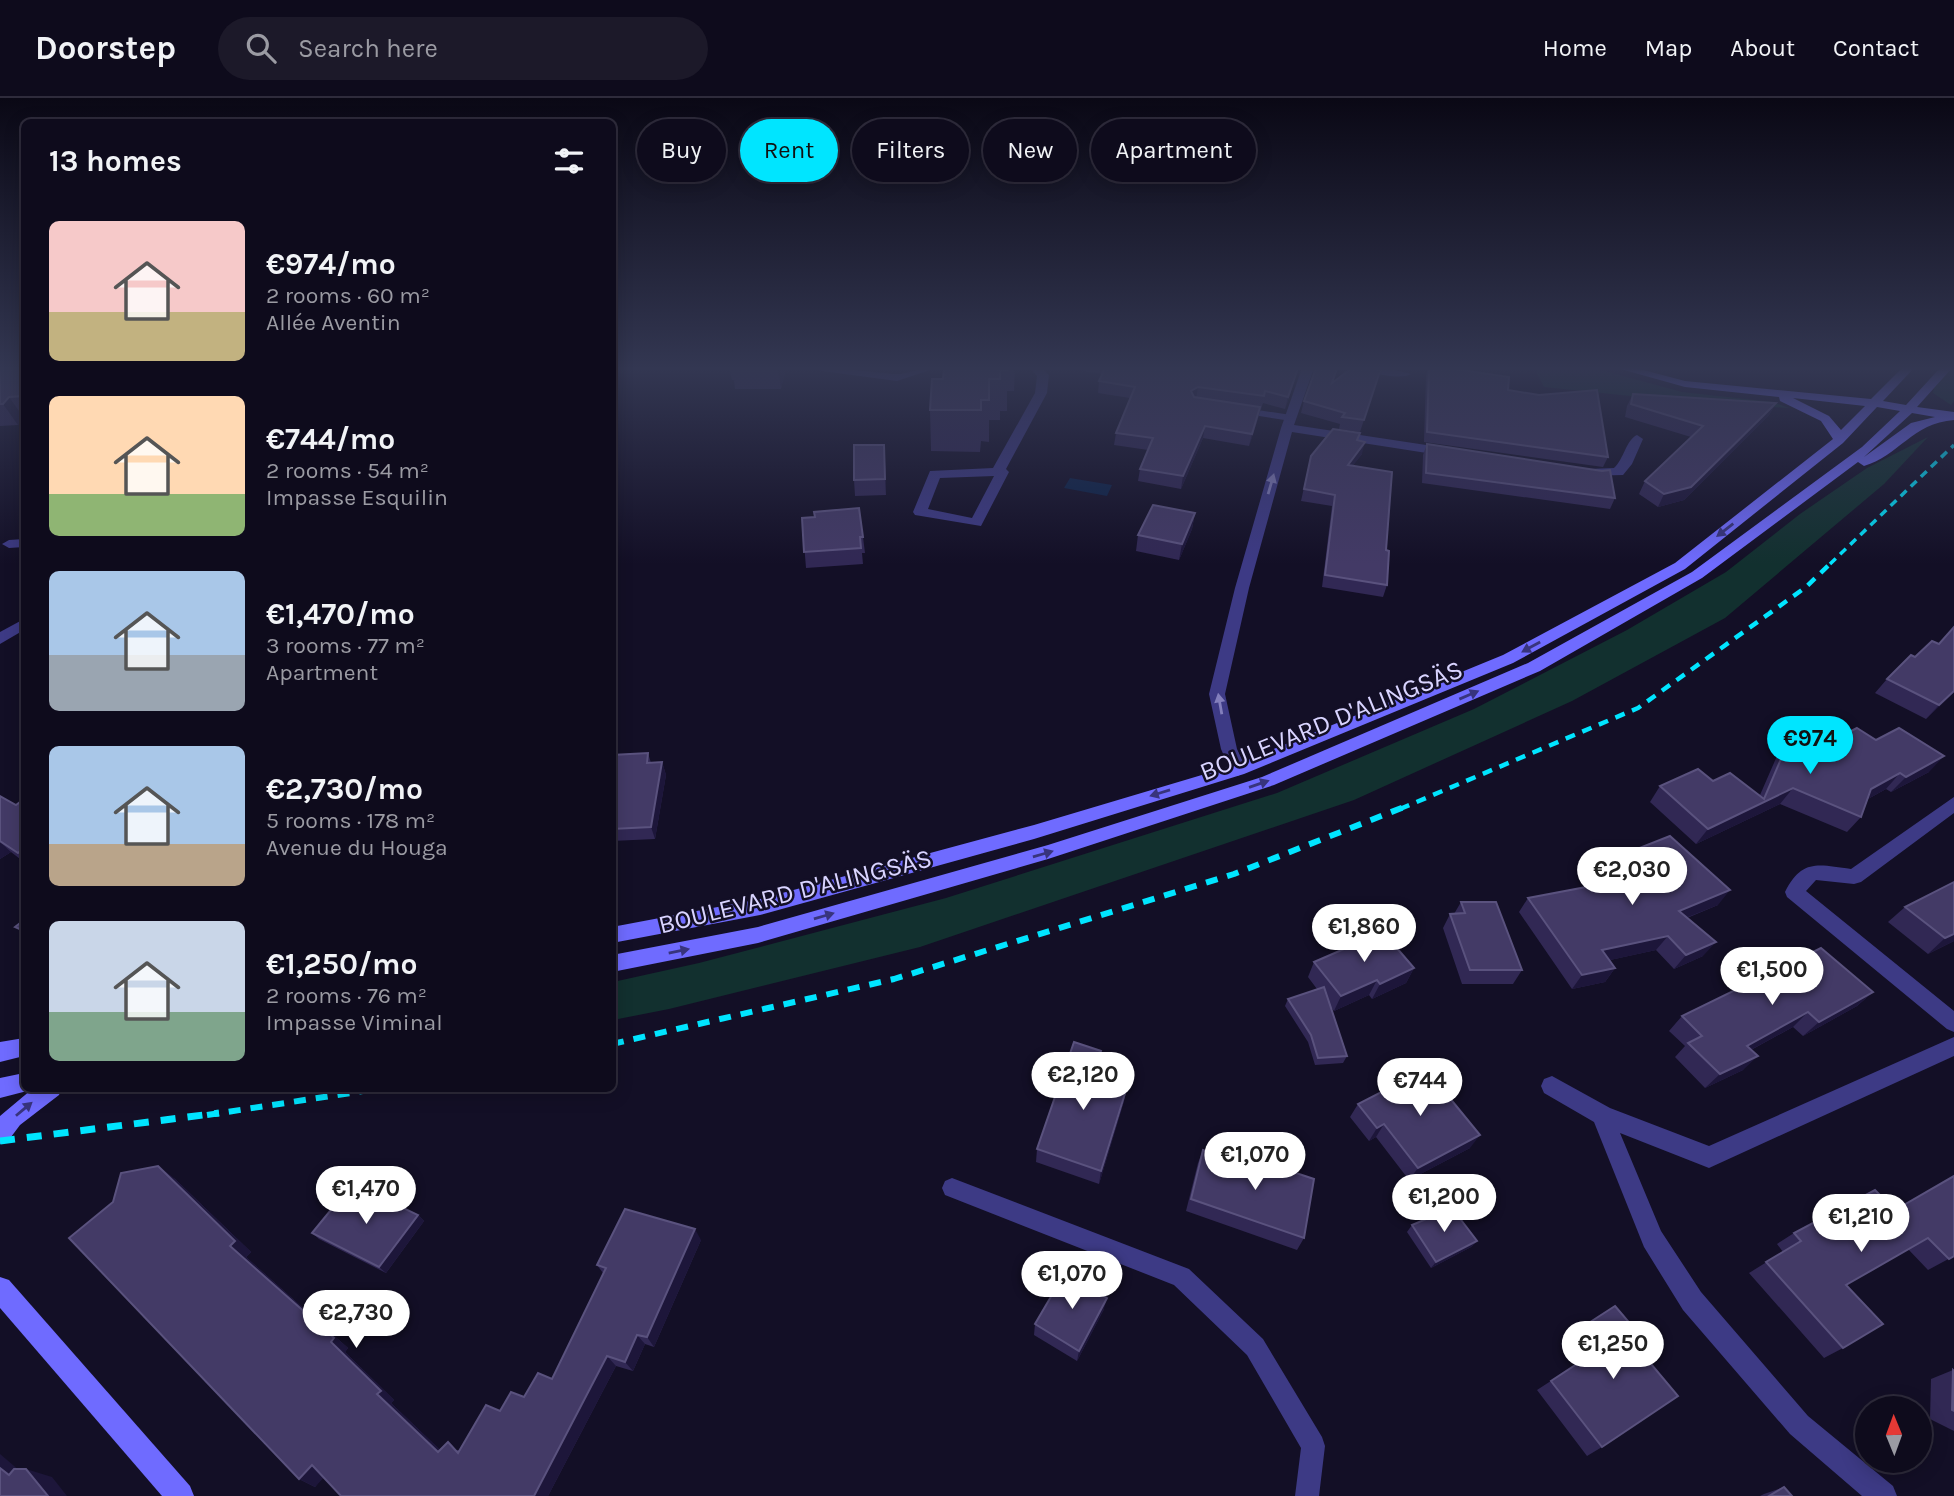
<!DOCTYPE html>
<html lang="en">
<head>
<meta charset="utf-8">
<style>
  body { margin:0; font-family:Karla,sans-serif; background:#1c1929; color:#f1f3f6; height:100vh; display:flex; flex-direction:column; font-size:26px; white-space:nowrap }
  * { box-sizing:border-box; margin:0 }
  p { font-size:23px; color:#9b9ba3 }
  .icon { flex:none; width:38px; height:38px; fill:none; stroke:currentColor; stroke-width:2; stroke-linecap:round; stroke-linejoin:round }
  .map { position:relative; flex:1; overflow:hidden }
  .details { position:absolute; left:21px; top:21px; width:595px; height:973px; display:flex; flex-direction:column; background:#0e0b1c; border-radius:10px; box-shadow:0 4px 18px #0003,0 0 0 2px #2e2b3b }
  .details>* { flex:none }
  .guide { position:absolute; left:637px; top:21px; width:665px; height:63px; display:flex; gap:14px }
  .needle { width:46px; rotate:359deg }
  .controls { position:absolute; left:1855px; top:1298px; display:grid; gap:14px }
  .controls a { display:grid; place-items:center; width:77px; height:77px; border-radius:50%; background:#0e0b1c; box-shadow:0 4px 18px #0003,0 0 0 2px #2e2b3b; font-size:35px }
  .price { position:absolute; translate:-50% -60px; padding:0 16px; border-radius:24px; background:#fff; color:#222; font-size:23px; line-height:46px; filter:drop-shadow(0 2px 4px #0008) }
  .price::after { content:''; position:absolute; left:50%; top:42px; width:21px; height:16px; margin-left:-10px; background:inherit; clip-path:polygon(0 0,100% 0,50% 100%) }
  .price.on { background:#00e5ff; color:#111 }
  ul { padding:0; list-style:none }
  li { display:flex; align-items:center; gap:21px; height:175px; padding:0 28px }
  li span { display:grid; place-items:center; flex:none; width:196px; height:140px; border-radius:10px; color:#555 }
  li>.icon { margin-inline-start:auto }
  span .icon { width:84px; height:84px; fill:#fffc; stroke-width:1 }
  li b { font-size:30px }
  h2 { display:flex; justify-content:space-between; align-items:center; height:84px; padding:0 28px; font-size:30px }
  .tag { padding:0 24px; border-radius:32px; background:#0e0b1c; box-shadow:0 4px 18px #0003,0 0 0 2px #2e2b3b; font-size:24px; line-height:63px }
  .tag.on { background:#00e5ff; color:#111 }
  header { display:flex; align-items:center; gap:42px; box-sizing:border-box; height:98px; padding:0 35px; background:#0e0b1c; border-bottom:2px solid #2e2b3b }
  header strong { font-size:33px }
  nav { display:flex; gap:38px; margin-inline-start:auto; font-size:24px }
  .search { width:490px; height:63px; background:#1c1929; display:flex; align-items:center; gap:18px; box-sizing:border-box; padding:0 24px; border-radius:38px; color:#9b9ba3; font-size:26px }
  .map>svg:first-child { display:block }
</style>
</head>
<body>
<header>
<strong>Doorstep</strong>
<div class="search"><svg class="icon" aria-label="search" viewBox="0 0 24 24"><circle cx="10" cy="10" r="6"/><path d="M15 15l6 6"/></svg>Search here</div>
<nav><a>Home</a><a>Map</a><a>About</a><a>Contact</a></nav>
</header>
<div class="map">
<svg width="1954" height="1398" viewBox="0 0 1954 1398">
  <rect width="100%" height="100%" fill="#130f26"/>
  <g fill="#12302f">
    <path d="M1534,270H1594L1682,294L1773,304L1789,310L1669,302L1544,289Z"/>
    <path d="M1950,270H1954V303L1951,307L1933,295L1935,286Z"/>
    <path d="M1928,339L1884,386L1725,520L1572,603L1354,702L920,849L669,911L613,922V884L699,865L946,800L1277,695L1474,611L1627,532L1726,474L1800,416L1867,370Z"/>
  </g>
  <path fill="#0c2248" d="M1070,380L1112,387L1107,398L1064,390Z"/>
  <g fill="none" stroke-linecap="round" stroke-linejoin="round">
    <g fill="#3d3a85" fill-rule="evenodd">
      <path d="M1238,309L1291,317L1296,320L1291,323L1234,314L1233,312Z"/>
      <path d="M952,1080L1189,1171L1263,1241L1322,1339L1325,1348L1319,1398H1295L1301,1350L1247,1257L1174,1187L945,1097L942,1090L945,1083Z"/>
    </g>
    <g fill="#3d3a85" fill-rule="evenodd">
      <path d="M816,270C842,269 867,274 893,276C906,277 920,269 936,270L897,283L822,273Z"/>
      <path d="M1030,270H1042L1049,277L1047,295L1006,371L1009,374L981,428L915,417L913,414L930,373L993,370L1035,295L1037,278ZM994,378L972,420L928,411L940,380Z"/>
      <path d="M1302,270H1314L1294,327L1446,350L1452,354L1446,358L1292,334L1249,490L1225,596L1237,651L1247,672L1238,678L1232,676L1221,651L1209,596L1235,490L1281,330Z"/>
      <path d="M1361,270H1387L1411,276C1401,282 1371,276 1361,270Z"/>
      <path d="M1637,337L1643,341L1632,366L1623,377L1583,378L1582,375L1588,371L1614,370C1624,361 1626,342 1637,337Z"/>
      <path d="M24,441V449L9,450L2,446L9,442Z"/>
      <path d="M24,521V532L0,546V534Z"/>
      <path d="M1954,699V715L1861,784L1854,786L1816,782L1806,793L1954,913V934L1947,931L1787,799L1785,794C1802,760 1819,767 1851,771Z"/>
      <path d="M1954,939V958L1709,1070L1620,1035L1661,1133L1701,1194L1808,1318L1893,1388L1897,1398H1862L1790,1336L1683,1212L1644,1149L1594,1024L1544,995L1541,988L1544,981L1552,978L1610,1010L1709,1048Z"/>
    </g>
    <g fill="#6f6bff" fill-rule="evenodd">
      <path d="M1617,270H1636L1685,283L1871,301L1902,270H1914L1883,303L1906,307L1940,270H1952L1917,309L1954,314V322C1912,325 1899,358 1864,368L1858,364L1702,480L1540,573L1274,687L1048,761L758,845L612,874V857L758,829L1048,747L1262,679L1528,565L1692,474L1862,349L1900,313L1877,309L1843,345L1685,471L1513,565L1244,676L1034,741L760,817L612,845V829L760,801L1034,727L1232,668L1503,557L1675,465L1833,341L1821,323L1780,303L1779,299L1685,289ZM1793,300L1865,308L1841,332L1829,318ZM1912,315L1935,319L1911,325L1864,359Z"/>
      <path d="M24,940V958L0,964V944Z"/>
      <path d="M24,975V990H62L59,997L20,1027L8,1043L0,1046V1018L31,992L0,1000V980Z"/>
      <path d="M0,1179L9,1182L190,1388L194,1398H162L0,1210Z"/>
    </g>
    <path stroke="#00e5ff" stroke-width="3.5" stroke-dasharray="8 6" stroke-linecap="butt" d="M1830,466L1954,347"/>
    <path stroke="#00e5ff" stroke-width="4.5" stroke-dasharray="10 8" stroke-linecap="butt" d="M1400,711L1638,610L1806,489L1831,465"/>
    <g stroke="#00e5ff" stroke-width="6" stroke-dasharray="12 10" stroke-linecap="butt">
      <path d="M612,946L894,881L1234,776L1404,709"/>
      <path d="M207,1017L383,990"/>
    </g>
    <path stroke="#00e5ff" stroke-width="7" stroke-dasharray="15 12" stroke-linecap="butt" d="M0,1043L219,1015"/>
  </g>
  <g fill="#312854">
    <path d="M0,270H24V320L18,327L0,328Z"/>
    <path d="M729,270H786L781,291H735L734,282H732Z"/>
    <path d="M944,270H1015L1014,293H1007V313H1000V322H989V344L981,343L980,354L931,353L930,312L943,281Z"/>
    <path d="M1083,270H1299L1285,311L1263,305L1249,348L1203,340L1181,391L1138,383L1140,371L1148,352L1114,347L1116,335L1130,300L1098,295L1099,283L1102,276L1083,273Z"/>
    <path d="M1316,270H1338L1333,284L1381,270L1360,334L1339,331L1340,326L1301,315L1304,303Z"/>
    <path d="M1428,270H1448L1508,292L1608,359L1603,369L1424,344L1426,277Z"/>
    <path d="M1633,296L1776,305L1769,317L1684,402L1658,409L1639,396L1645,383L1691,339L1625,319L1627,308Z"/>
    <path d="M1358,342L1362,356L1353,367L1386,452L1387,487L1383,499L1322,489L1332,408L1301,403L1311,358Z"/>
    <path d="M1427,346L1615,400L1610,411L1422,385L1423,357Z"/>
    <path d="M885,362L886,397L855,398L854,382Z"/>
    <path d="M1195,415L1192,431L1179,462L1136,453L1138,437Z"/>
    <path d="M802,420L863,439L865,455H862L863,466L806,470Z"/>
    <path d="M1954,529V594L1926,621L1875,595L1887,581L1915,559L1939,546Z"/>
    <path d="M1789,642L1813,652L1876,642L1929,674L1891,694L1886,691L1868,701L1861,719L1847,734L1780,706L1696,746L1650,704L1660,688L1713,683L1760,697L1777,658Z"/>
    <path d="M648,655L651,665L662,664L666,677L655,741L612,743V657Z"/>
    <path d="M0,698L16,707L24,701V764L11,754L0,761Z"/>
    <path d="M1619,758L1718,807L1687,820L1703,858L1674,871L1656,852L1610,862L1615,870L1605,884L1572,891L1519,814L1528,800L1619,783L1609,772Z"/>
    <path d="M1954,784V843L1928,856L1888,824L1905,809Z"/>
    <path d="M1461,804L1522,872L1513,886H1462L1443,830L1450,816H1454Z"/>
    <path d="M1314,864L1414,870L1406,885L1372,901L1369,897L1334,913L1330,908L1347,958L1343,965L1315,967L1308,944L1285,908L1288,901L1317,891L1308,879Z"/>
    <path d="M1873,894L1857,908L1803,938L1793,929L1751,952L1743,972L1705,990L1675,959L1685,948L1669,933L1682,918Z"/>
    <path d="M1101,953L1099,967L1095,979L1127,989L1124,1003L1099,1086L1036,1064L1037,1051Z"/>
    <path d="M1358,1006L1470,1050L1409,1082L1376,1039L1369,1043L1350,1019Z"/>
    <path d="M1203,1052L1248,1067L1251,1060L1304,1140L1297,1152L1186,1113L1198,1065Z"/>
    <path d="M174,1080L251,1154L246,1159L348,1250L345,1254L394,1302L391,1305L440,1352H460L500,1313L524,1299L552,1281L603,1175L597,1167L701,1142L654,1249L645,1246L633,1273L616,1268L548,1398H341L323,1379L315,1389L299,1381Z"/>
    <path d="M361,1098L418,1117L424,1123L386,1175L319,1141L312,1135Z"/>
    <path d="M1895,1112L1954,1158L1928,1172L1908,1151L1846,1187L1843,1250L1824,1260L1749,1175L1783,1154L1777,1146L1794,1135Z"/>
    <path d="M1412,1127L1477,1143L1471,1149L1431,1170L1407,1134Z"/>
    <path d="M1104,1211L1077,1263L1034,1237L1035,1226Z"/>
    <path d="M1578,1232L1625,1235L1602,1349L1587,1358L1537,1292L1580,1264L1564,1243Z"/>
    <path d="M1953,1272L1954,1273V1333L1930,1321L1931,1281Z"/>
    <path d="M1784,1389L1792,1398H1760L1764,1396Z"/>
  </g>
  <g fill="#1d163a">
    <path d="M778,270H786L781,291Z"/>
    <path d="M1298,270H1299L1285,311L1288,299Z"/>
    <path d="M1198,289L1196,301L1191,293Z"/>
    <path d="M9,299L24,320L18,327L3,306Z"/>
    <path d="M1776,305L1769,317L1684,402L1658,409L1664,396Z"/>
    <path d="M1260,309L1258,321L1249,348L1252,336Z"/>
    <path d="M1205,328L1203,340L1181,391L1183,378Z"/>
    <path d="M1365,344L1362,356L1345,378L1348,367Z"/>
    <path d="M884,347L885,362L886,397L885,381Z"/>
    <path d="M1195,415L1192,431L1179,462L1182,446Z"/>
    <path d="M1954,593V594L1926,621L1939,607Z"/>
    <path d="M1944,658L1929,674L1891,694L1906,679Z"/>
    <path d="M662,664L666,677L655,741L651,729Z"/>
    <path d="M1900,675L1886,691L1857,707L1871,691Z"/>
    <path d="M1793,690L1780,706L1696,746L1708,731Z"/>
    <path d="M0,744L11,754L0,761Z"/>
    <path d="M24,750V762L18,755Z"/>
    <path d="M1730,792L1718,807L1668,827L1679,813Z"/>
    <path d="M1954,836V843L1928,856L1945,840Z"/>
    <path d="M1668,838L1656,852L1592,866L1602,852Z"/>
    <path d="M1716,844L1703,858L1674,871L1686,857Z"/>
    <path d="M1414,870L1406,885L1372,901L1380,886Z"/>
    <path d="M1615,870L1605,884L1572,891L1582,877Z"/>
    <path d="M1377,882L1369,897L1334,913L1341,898Z"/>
    <path d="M1873,894L1857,908L1803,938L1819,924Z"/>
    <path d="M1808,914L1793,929L1732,962L1747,948Z"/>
    <path d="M1101,953L1099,967L1091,992L1093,978Z"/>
    <path d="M1758,958L1743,972L1705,990L1720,976Z"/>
    <path d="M1127,989L1124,1003L1099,1086L1101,1073Z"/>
    <path d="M1384,1026L1376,1039L1369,1043L1377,1030Z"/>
    <path d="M1480,1037L1470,1050L1409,1082L1418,1070Z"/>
    <path d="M158,1068L174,1080L251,1154L246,1159L348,1250L345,1254L394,1302L391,1305L451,1362L438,1354L377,1296L230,1148Z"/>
    <path d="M418,1117L424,1123L386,1175L379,1169Z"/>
    <path d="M695,1131L701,1142L654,1249L647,1239Z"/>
    <path d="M1477,1143L1471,1149L1431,1170L1436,1164Z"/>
    <path d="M1107,1200L1104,1211L1077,1263L1079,1253Z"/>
    <path d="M637,1237L645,1246L633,1273L625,1264Z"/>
    <path d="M607,1258L616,1268L548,1398H534Z"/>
    <path d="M0,1356L34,1385L9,1377L0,1370Z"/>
    <path d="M312,1367L328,1375L315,1389L299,1381Z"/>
    <path d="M26,1371L52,1379L67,1398H48Z"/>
  </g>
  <g fill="#433a66" stroke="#5a527e" stroke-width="2">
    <path d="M0,270H24V298L9,299L3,306H0Z"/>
    <path d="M944,270H1008V272H1000V281H989V302H981V312H930L932,281H943Z"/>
    <path d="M1105,270H1298L1288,299L1265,293L1264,298L1198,289L1191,293L1194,299L1260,309L1252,336L1205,328L1183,378L1140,371L1153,340L1116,335L1135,289L1099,283Z"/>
    <path d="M1316,270H1337L1332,285L1352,270H1381L1364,322L1342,319L1345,315L1304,303Z"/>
    <path d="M1429,270H1448L1509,279L1508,292L1539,297L1597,292L1608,359L1427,334Z"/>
    <path d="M1633,296L1776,305L1691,389L1664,396L1645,383L1703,328L1631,306Z"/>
    <path d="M1333,331L1360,335L1357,342L1365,344L1348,367L1392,374L1386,452L1389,453L1387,487L1325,477L1335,397L1304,391L1311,358Z"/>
    <path d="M1427,346L1602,373L1610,372L1615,400L1426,375Z"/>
    <path d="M854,347H884L885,381L854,382Z"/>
    <path d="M1153,407L1195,415L1182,446L1138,437Z"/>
    <path d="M859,410L863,439H860L861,450L804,454L802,420L815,419L814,414Z"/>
    <path d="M1954,529V593L1939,607L1887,581L1911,557L1915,559L1932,543L1939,546Z"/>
    <path d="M1857,630L1876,642L1899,630L1944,658L1906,679L1900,675L1871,691L1861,719L1793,690L1708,731L1660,688L1698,671L1713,683L1730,675L1764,701L1789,642L1813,652Z"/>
    <path d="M648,655L647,665L662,664L651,729L612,731V657Z"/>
    <path d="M0,698L16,707L24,701V750L18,755L0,743Z"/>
    <path d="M1670,738L1730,792L1679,813L1716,844L1686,857L1668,838L1602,852L1615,870L1582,877L1528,800L1623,782L1631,773L1641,778L1619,758Z"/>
    <path d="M1954,784V836L1945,840L1905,809Z"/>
    <path d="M1461,804H1496L1522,872H1470L1450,816L1465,815Z"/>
    <path d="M24,822V833L15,829Z"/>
    <path d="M1383,834L1414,870L1380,886L1377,882L1341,898L1314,864Z"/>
    <path d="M1821,850L1873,894L1819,924L1808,914L1747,948L1758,958L1720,976L1688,945L1702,938L1682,918Z"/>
    <path d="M1324,889L1347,958L1318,960L1311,937L1288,901Z"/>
    <path d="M1074,944L1101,953L1093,978L1127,989L1101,1073L1037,1051Z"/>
    <path d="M1426,971L1480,1037L1418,1070L1384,1026L1377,1030L1358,1006Z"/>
    <path d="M1203,1052L1249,1068L1251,1060L1314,1081L1304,1140L1191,1101Z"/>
    <path d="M158,1068L235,1143L230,1148L334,1240L331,1244L381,1293L377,1296L438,1354L448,1344L458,1355L486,1307L500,1313L511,1294L524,1299L538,1275L552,1281L606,1170L597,1167L625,1111L695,1131L647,1239L637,1237L625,1264L607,1258L534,1398H341L312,1367L299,1381L69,1140L113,1104L121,1075Z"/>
    <path d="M1954,1078V1158L1949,1161L1928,1140L1846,1187L1883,1226L1843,1250L1766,1164L1801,1143L1794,1135L1875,1092L1895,1112Z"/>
    <path d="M348,1091L361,1098L366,1092L418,1117L379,1169L312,1135Z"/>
    <path d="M1452,1110L1477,1143L1436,1164L1412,1127Z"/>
    <path d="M1066,1173L1107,1200L1079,1253L1035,1226Z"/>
    <path d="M1615,1208L1633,1229L1625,1235L1678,1298L1602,1349L1551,1283L1595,1254L1578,1232Z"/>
    <path d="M1953,1272L1954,1273V1313L1952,1312Z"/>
    <path d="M0,1370L9,1377L14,1371H26L48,1398H0Z"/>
    <path d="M1784,1389L1792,1398H1769Z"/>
  </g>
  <defs><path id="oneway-solid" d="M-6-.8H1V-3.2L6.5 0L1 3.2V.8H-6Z" transform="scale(1.75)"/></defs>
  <g fill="#837fbc">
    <use href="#oneway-solid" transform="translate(1271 386) rotate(-74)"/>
    <use href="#oneway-solid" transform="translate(1220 606) rotate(-100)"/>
  </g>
  <g fill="#38347d">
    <use href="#oneway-solid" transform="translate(1725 432) rotate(142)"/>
    <use href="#oneway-solid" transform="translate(1531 549) rotate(151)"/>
    <use href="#oneway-solid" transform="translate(1469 597) rotate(-23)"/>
    <use href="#oneway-solid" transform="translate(1259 686) rotate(-19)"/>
    <use href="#oneway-solid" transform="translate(1160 695) rotate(163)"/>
    <use href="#oneway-solid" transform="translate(1043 756) rotate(-16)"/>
    <use href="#oneway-solid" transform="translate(824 818) rotate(-16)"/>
    <use href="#oneway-solid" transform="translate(679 853) rotate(-11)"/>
    <use href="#oneway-solid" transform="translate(24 1011) rotate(-40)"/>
  </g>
  <linearGradient id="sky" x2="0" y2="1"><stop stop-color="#0a0815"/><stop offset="0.58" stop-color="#333752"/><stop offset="1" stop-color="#333752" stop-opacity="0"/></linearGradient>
  <rect width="1954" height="466" fill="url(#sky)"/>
  <g text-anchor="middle" stroke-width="5" stroke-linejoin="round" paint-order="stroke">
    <g font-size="26" fill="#d9d4ff" stroke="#130f26">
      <text transform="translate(1331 622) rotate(-22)" y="9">BOULEVARD D'ALINGSÄS</text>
      <text transform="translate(795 793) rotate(-14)" y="9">BOULEVARD D'ALINGSÄS</text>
    </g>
  </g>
</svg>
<div class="controls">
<a><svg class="needle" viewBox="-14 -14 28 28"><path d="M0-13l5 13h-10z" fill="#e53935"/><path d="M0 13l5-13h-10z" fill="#9b9ba3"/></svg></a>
</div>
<b class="price on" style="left:1810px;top:678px">€974</b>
<b class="price" style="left:1632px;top:809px">€2,030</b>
<b class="price" style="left:1364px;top:866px">€1,860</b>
<b class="price" style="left:1772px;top:909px">€1,500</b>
<b class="price" style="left:1083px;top:1014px">€2,120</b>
<b class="price" style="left:1420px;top:1020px">€744</b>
<b class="price" style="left:1255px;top:1094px">€1,070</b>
<b class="price" style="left:366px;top:1128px">€1,470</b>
<b class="price" style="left:1444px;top:1136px">€1,200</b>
<b class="price" style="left:1861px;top:1156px">€1,210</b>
<b class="price" style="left:1072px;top:1213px">€1,070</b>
<b class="price" style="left:356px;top:1252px">€2,730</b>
<b class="price" style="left:1613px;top:1283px">€1,250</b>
<div class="guide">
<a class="tag">Buy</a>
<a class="tag on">Rent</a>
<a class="tag">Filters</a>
<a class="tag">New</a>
<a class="tag">Apartment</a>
</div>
<section class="details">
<h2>13 homes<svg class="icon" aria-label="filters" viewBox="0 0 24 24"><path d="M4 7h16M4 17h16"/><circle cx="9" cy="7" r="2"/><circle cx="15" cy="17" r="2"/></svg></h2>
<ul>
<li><span style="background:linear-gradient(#f6c9c9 65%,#c2b280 0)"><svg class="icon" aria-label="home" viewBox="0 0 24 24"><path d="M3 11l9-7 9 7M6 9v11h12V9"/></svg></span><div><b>€974/mo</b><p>2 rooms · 60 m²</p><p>Allée Aventin</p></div></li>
<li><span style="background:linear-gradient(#ffd9b3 70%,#8fb573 0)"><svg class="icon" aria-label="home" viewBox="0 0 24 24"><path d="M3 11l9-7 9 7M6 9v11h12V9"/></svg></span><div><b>€744/mo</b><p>2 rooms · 54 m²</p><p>Impasse Esquilin</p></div></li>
<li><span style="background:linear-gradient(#a9c7e8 60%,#9aa5b1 0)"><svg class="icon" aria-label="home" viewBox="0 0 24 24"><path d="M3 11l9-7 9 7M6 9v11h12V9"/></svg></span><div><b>€1,470/mo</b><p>3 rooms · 77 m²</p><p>Apartment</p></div></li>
<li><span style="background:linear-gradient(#a9c7e8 70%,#b9a48a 0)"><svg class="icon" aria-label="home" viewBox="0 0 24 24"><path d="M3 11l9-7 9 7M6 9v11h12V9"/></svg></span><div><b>€2,730/mo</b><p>5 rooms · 178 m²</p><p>Avenue du Houga</p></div></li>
<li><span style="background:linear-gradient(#c9d6e8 65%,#7fa58c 0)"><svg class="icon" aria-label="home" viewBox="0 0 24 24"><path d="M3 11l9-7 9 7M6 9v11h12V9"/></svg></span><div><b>€1,250/mo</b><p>2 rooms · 76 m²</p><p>Impasse Viminal</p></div></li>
</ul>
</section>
</div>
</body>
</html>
